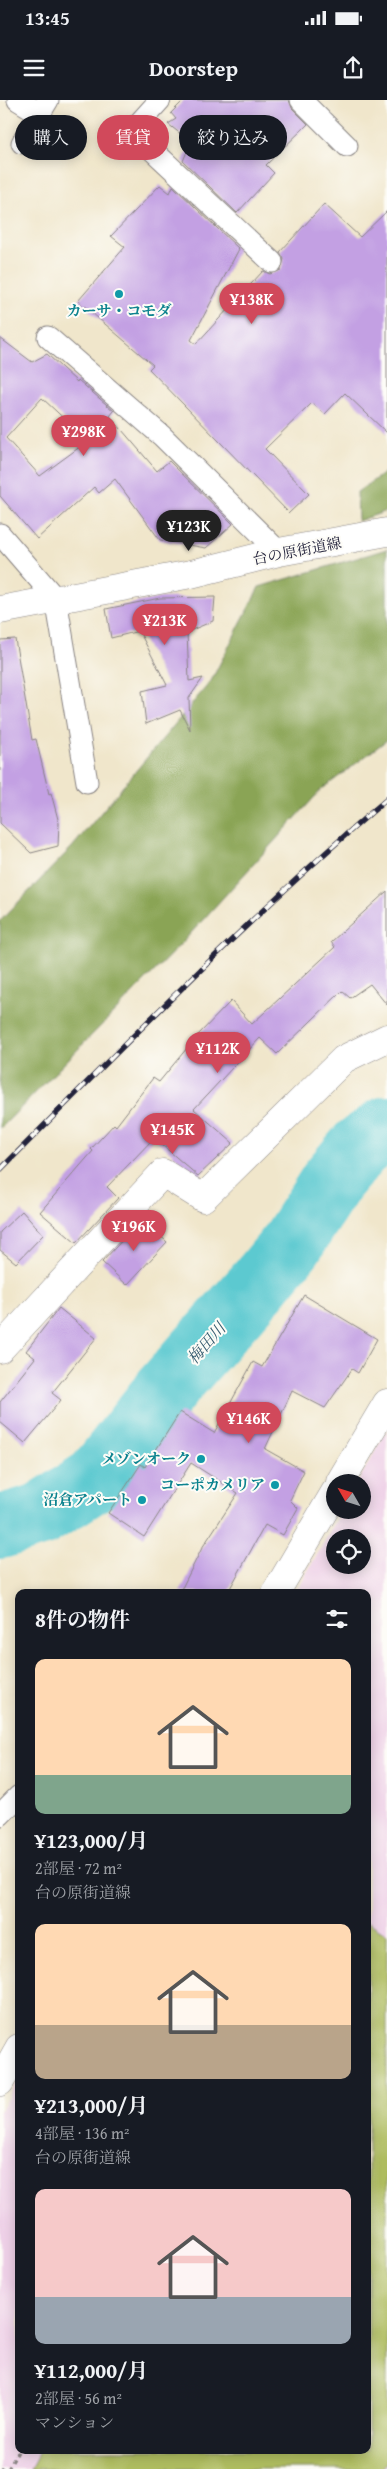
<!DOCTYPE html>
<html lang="ja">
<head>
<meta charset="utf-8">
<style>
  body { margin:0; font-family:"Gentium Book Plus","Noto Serif JP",serif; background:#20242c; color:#f1f3f6; height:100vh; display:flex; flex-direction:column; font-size:19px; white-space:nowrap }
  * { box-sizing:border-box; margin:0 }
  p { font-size:16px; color:#9ea1a6 }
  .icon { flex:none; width:28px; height:28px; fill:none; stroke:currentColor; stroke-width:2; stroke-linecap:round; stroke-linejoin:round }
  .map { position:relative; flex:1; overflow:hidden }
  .sheet { position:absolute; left:15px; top:1489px; width:356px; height:865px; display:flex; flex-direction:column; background:#171b24; border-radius:10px; box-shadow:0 2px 12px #0003 }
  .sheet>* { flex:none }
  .banner { position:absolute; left:15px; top:15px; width:358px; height:45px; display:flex; gap:10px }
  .needle { width:32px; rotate:309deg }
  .controls { position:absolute; left:326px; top:1374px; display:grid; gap:10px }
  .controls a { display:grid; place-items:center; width:45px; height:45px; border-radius:50%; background:#171b24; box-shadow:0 2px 12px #0003; font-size:25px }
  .price { position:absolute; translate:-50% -42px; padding:0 11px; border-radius:18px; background:#d1495b; color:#fff; font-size:16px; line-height:32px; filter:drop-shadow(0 1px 2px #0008) }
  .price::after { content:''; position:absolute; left:50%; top:30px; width:15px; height:11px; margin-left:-8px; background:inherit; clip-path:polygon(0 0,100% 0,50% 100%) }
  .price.active { background:#222; color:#fff }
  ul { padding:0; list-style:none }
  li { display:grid; align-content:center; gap:10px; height:265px; padding:0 20px }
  li span { display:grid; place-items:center; height:155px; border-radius:10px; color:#555 }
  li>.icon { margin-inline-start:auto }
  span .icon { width:90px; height:90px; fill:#fffc; stroke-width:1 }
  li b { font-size:21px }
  h2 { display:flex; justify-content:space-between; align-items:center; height:60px; padding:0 20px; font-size:21px }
  .chip { padding:0 18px; border-radius:22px; background:#171b24; box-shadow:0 2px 12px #0003; font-size:18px; line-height:45px }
  .chip.active { background:#d1495b; color:#fff }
  .status { display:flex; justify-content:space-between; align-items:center; height:35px; padding:0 25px; background:#171b24; direction:ltr }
  .status svg { height:14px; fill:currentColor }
  header { display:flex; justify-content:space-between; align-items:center; height:65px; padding:0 20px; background:#171b24; font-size:22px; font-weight:600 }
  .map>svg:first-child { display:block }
</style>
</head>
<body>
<div class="status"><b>13:45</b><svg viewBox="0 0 49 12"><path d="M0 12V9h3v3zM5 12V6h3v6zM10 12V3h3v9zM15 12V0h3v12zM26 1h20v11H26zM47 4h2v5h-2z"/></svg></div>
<header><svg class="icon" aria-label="menu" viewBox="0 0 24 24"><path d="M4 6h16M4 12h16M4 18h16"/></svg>Doorstep<svg class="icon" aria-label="share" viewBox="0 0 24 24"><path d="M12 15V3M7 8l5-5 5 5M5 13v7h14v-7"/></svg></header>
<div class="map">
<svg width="387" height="2369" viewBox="0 0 387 2369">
  <rect width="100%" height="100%" fill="#fdfcf7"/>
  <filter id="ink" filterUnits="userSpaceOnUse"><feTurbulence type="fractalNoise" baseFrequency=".02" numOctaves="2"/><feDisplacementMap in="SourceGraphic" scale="10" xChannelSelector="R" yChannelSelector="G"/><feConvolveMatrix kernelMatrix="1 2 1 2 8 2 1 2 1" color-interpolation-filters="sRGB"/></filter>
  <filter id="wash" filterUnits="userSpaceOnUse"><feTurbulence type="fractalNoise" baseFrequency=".0096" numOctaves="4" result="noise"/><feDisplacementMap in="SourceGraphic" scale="20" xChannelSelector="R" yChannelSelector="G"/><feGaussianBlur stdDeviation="1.12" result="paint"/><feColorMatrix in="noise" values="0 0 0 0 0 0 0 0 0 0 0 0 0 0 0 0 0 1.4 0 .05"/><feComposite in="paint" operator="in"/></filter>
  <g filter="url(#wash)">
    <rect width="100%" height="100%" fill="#f0e6cb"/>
    <path fill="#eed0e7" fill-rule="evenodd" d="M387,1330V2369H0V2011L19,1978V2350H368V1492H296L342,1410H362V1382H358ZM335,1438H362V1465H335Z"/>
    <path fill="#aebc5e" stroke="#686f4c" d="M368,1822L387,1834V2361L382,2369H30L40,2350H368Z"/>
    <g fill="#8aa455" stroke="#566348">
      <path d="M387,371V411L358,421L357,392Z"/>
      <path d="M387,449V640L321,690L181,844L0,1029V821L73,746L211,581L259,487Z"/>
    </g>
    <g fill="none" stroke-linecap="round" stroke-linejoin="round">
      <path stroke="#5cc9d0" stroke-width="64" d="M0,1427L40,1415L96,1379L166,1289L259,1184L291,1145L333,1079L360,1047L387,1028"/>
    </g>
    <g id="blocks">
      <g fill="#c3a0e3" fill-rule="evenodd">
        <path d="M184,0H289L292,8L308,24L266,65L274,73L237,113L183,61L191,42L168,24L176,19L171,13Z"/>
        <path d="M160,85L170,93L173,86L239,149L191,240L196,244L263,171L270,174L281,170L284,159L280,152L324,104L360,137L387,111V333L345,293L325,314L312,303L265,349L309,394L289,413L149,269L153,265L78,201L125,147L111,136Z"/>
        <path d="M0,238L32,262L47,254L77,282L78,280L114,311L110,316L157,371L169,361L233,424L206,448L160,440L115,379L99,393L94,387L37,439L0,396ZM42,298L88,341L40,376L6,338Z"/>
        <path d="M215,497L213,521L187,532L189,581L203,578L189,598L190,630L180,610L146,624L142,591L167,585L139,531L111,538L106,509L160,498Z"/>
        <path d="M15,539L32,640L36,639L49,694L51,693L59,723L58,746L31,753L0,723V540Z"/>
        <path d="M387,791V905L370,884L350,898L342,891L277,954L260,938L194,1009L233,1043L198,1076L154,1038L107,1087L118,1098L76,1143L40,1112L93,1051L91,1049L114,1024L116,1026L153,978L159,982L197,936L231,901L252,924L335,847L331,842Z"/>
        <path d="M22,1111L43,1135L16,1163L0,1150V1132Z"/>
        <path d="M142,1119L167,1142L127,1185L102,1162Z"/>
        <path d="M304,1195L377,1239L358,1273L352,1269L325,1308L292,1291L265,1349L304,1371L290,1400L298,1408L283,1435L265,1425L228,1492H180L202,1448L238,1393L191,1363L144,1437L108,1413L141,1364L145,1367L180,1312L214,1333L253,1262L262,1267Z"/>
        <path d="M59,1208L96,1238L52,1293L61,1300L25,1343L0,1322V1302L35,1258L26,1251Z"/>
      </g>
    </g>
  </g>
  <g filter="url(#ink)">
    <use href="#blocks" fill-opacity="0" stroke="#898483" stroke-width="1"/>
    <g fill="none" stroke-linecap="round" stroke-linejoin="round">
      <defs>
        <g id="lane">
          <path d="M18,0L39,13"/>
          <path d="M160,0L132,31L272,162"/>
          <path d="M301,0L347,46"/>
          <path d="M22,43L48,0"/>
          <path d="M48,237L162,336L279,452"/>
          <path d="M0,434L56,499L87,682"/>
          <path d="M0,1715L19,1696"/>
        </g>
        <g id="street">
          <path d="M0,510L191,474L279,452L387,432"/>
          <path d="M0,1249L163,1073L203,1098L344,959L387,938"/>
          <path d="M340,1382L387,1303"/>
          <path d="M276,1492L335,1392"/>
          <path d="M0,1982L19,1948"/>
        </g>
      </defs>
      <use href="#lane" stroke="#898483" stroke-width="23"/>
      <use href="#street" stroke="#898483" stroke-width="29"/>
      <g stroke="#898483" stroke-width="3" stroke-dasharray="4 4" stroke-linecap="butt">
        <path d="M0,2367L3,2369"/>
        <path d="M8,2369L19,2350"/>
      </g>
      <use href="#lane" stroke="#fff" stroke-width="21"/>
      <use href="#street" stroke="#fff" stroke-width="28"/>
      <defs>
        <path id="rail" d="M0,1070C126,943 251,815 387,699"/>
      </defs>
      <use href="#rail" stroke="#22223b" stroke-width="5.5"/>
      <use href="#rail" stroke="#fdfcf7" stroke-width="4" stroke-dasharray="11" stroke-linecap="butt"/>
    </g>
  </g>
  <g fill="#0f9aa8" stroke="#fdfcf7" stroke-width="2">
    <circle cx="119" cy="194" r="5"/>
    <circle cx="201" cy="1359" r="5"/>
    <circle cx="275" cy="1385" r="5"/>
    <circle cx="142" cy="1400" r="5"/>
  </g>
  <g text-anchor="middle" stroke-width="4" stroke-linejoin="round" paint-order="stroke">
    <g font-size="15" font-weight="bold" fill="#0d838f" stroke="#fdfcf7" text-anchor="end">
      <text x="119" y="216" text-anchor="middle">カーサ・コモダ</text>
      <text x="191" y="1364">メゾンオーク</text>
      <text x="265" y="1390">コーポカメリア</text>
      <text x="132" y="1405">沼倉アパート</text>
    </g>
    <g font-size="15" fill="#22223b" stroke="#fdfcf7">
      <text transform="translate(297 451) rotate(-11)" y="5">台の原街道線</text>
    </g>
    <g font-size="16" font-style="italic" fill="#365c6f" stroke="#fdfcf7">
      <text transform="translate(206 1243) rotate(-49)" y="6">梅田川</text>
    </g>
  </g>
</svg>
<div class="controls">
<a><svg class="needle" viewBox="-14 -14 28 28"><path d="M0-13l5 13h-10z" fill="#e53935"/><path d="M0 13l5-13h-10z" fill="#9ea1a6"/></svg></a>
<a><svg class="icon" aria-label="locate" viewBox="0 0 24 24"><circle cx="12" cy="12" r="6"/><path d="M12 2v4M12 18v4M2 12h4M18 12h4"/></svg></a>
</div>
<b class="price" style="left:252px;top:225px">¥138K</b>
<b class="price" style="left:84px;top:357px">¥298K</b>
<b class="price active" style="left:189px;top:452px">¥123K</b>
<b class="price" style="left:165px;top:546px">¥213K</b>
<b class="price" style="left:218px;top:974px">¥112K</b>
<b class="price" style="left:173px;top:1055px">¥145K</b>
<b class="price" style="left:134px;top:1152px">¥196K</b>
<b class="price" style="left:249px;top:1344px">¥146K</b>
<div class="banner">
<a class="chip">購入</a>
<a class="chip active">賃貸</a>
<a class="chip">絞り込み</a>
</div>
<section class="sheet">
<h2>8件の物件<svg class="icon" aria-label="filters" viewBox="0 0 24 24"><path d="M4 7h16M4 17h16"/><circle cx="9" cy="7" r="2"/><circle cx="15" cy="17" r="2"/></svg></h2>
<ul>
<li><span style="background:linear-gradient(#ffd9b3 75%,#7fa58c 0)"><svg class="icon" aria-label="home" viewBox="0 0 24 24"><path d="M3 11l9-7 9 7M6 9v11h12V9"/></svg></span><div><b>¥123,000/月</b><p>2部屋 · 72 m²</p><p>台の原街道線</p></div></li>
<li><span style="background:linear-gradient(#ffd9b3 65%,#b9a48a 0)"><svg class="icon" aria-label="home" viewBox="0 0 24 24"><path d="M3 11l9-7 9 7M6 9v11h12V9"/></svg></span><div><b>¥213,000/月</b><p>4部屋 · 136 m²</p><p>台の原街道線</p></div></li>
<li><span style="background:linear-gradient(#f6c9c9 70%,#9aa5b1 0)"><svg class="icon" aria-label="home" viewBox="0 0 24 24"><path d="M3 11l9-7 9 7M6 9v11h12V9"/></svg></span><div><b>¥112,000/月</b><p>2部屋 · 56 m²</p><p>マンション</p></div></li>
</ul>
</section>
</div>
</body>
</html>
